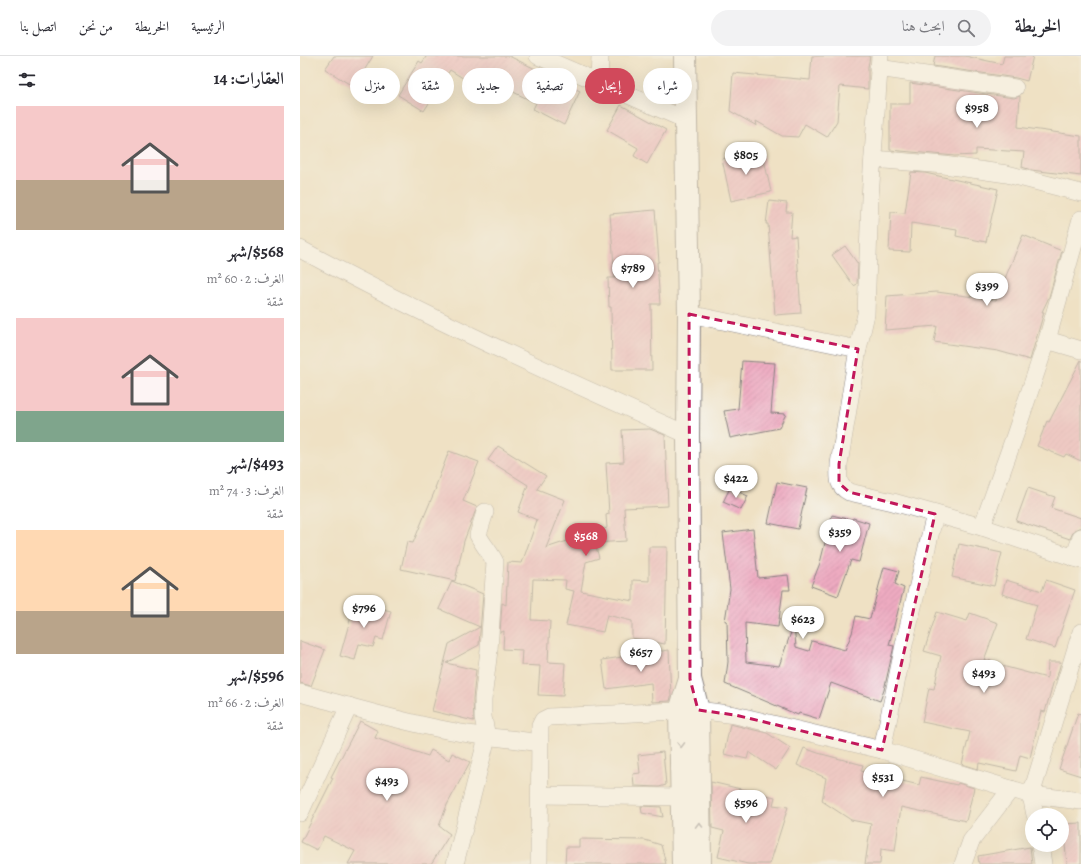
<!DOCTYPE html>
<html lang="ar">
<head>
<meta charset="utf-8">
<style>
  body { margin:0; font-family:Alegreya,Amiri,serif; background:#f2f2f3; color:#2b2b33; direction:rtl; height:100vh; display:flex; flex-direction:column; font-size:15px; white-space:nowrap }
  * { box-sizing:border-box; margin:0 }
  p { font-size:13px; color:#7c7c81 }
  .icon { flex:none; width:22px; height:22px; fill:none; stroke:currentColor; stroke-width:2; stroke-linecap:round; stroke-linejoin:round }
  .map { position:relative; flex:1; overflow:hidden; direction:ltr }
  .details { display:flex; flex-direction:column; background:#fff; width:300px }
  .details>* { flex:none }
  .hud { position:absolute; left:12px; top:12px; width:380px; height:36px; direction:rtl; display:flex; gap:8px }
  .fabs { position:absolute; left:725px; top:752px; display:grid; gap:8px }
  .fabs a { display:grid; place-items:center; width:44px; height:44px; border-radius:50%; background:#fff; box-shadow:0 4px 16px #0002; font-size:20px }
  .price { position:absolute; translate:-50% -34px; padding:0 9px; border-radius:14px; background:#fff; color:#222; font-size:13px; line-height:26px; filter:drop-shadow(0 1px 2px #0008) }
  .price::after { content:''; position:absolute; left:50%; top:24px; width:12px; height:9px; margin-left:-6px; background:inherit; clip-path:polygon(0 0,100% 0,50% 100%) }
  .price.active { background:#d1495b; color:#fff }
  ul { padding:0; list-style:none }
  li { display:grid; align-content:center; gap:8px; height:212px; padding:0 16px }
  li span { display:grid; place-items:center; height:124px; border-radius:0px; color:#555 }
  li>.icon { margin-inline-start:auto }
  span .icon { width:72px; height:72px; fill:#fffc; stroke-width:1 }
  li b { font-size:17px }
  h2 { display:flex; justify-content:space-between; align-items:center; height:48px; padding:0 16px; font-size:17px }
  .tag { padding:0 14px; border-radius:18px; background:#fff; box-shadow:0 4px 16px #0002; font-size:14px; line-height:36px }
  .tag.active { background:#d1495b; color:#fff }
  header { display:flex; align-items:center; gap:24px; box-sizing:border-box; height:56px; padding:0 20px; background:#fff; border-bottom:1px solid #e1e1e2 }
  header strong { font-size:19px }
  nav { display:flex; gap:22px; margin-inline-start:auto; font-size:14px }
  .search { width:280px; height:36px; background:#f2f2f3; display:flex; align-items:center; gap:10px; box-sizing:border-box; padding:0 14px; border-radius:22px; color:#7c7c81; font-size:15px }
  main { display:flex; flex:1; min-height:0 }
  .map>svg:first-child { display:block }
</style>
</head>
<body>
<header>
<strong>الخريطة</strong>
<div class="search"><svg class="icon" aria-label="search" viewBox="0 0 24 24"><circle cx="10" cy="10" r="6"/><path d="M15 15l6 6"/></svg>ابحث هنا</div>
<nav><a>الرئيسية</a><a>الخريطة</a><a>من نحن</a><a>اتصل بنا</a></nav>
</header>
<main>
<div class="map">
<svg width="781" height="808" viewBox="0 0 781 808">
  <defs>
    <pattern id="building-hatch" width="6" height="6" patternUnits="userSpaceOnUse"><rect width="6" height="6" fill="#eeabc1"/><path d="M-1 1l2-2M0 6l6-6M5 7l2-2" fill="none" stroke="#cc93a7"/></pattern>
  </defs>
  <rect width="100%" height="100%" fill="#f6f6f2"/>
  <filter id="ink" filterUnits="userSpaceOnUse"><feTurbulence type="fractalNoise" baseFrequency=".025" numOctaves="2"/><feDisplacementMap in="SourceGraphic" scale="8" xChannelSelector="R" yChannelSelector="G"/><feConvolveMatrix kernelMatrix="1 2 1 2 8 2 1 2 1" color-interpolation-filters="sRGB"/></filter>
  <filter id="wash" filterUnits="userSpaceOnUse"><feTurbulence type="fractalNoise" baseFrequency=".012" numOctaves="4" result="noise"/><feDisplacementMap in="SourceGraphic" scale="16" xChannelSelector="R" yChannelSelector="G"/><feGaussianBlur stdDeviation="0.9" result="paint"/><feColorMatrix in="noise" values="0 0 0 0 0 0 0 0 0 0 0 0 0 0 0 0 0 1.4 0 .05"/><feComposite in="paint" operator="in"/></filter>
  <g filter="url(#wash)">
    <rect width="100%" height="100%" fill="#efe1c4"/>
    <g id="blocks">
      <g fill="url(#building-hatch)">
        <path d="M34,0H73L54,31L25,13Z"/>
        <path d="M125,0H209L280,35L264,69L233,53L236,47L174,17L169,26L150,14L124,55L98,39L119,5L122,7L126,1Z"/>
        <path d="M512,0H570L568,11V33L540,30L537,65L527,81L505,68L498,81L482,80L456,65L457,70L430,55L433,17L510,24Z"/>
        <path d="M635,0H665L702,8L704,0H733L727,25L716,22L633,10Z"/>
        <path d="M610,27L714,42L720,40L718,71L781,80V120L731,114L722,111L724,96L676,93V99L655,100L590,94V48H610Z"/>
        <path d="M321,49L366,74L347,108L334,100L338,92L307,74Z"/>
        <path d="M462,94L471,136L431,145L422,103Z"/>
        <path d="M611,116L625,117L698,133L686,186L656,180L657,174L611,167L610,196L589,195L591,156L605,157Z"/>
        <path d="M469,145L487,147L486,156H492L490,181L496,180L501,257L475,259L468,168H466Z"/>
        <path d="M355,154L359,206H357L360,248H351L352,314H312L311,251H309L308,222H315L310,158Z"/>
        <path d="M723,179L762,195L749,241L742,256H744L730,304L698,295L634,286L637,270L585,274L587,240L637,236L696,244Z"/>
        <path d="M545,190L558,208L557,228L554,230L532,199Z"/>
        <path d="M781,304V405L766,398L764,401L737,390L747,365L749,366Z"/>
        <path d="M442,305L475,307L471,357L486,358L479,372L430,382L424,355L438,353Z"/>
        <path d="M350,373L365,379L368,450L324,452L326,485L295,487L299,502L286,506L281,535L333,545V524L349,525V491H367L365,588L332,582V565L307,559L303,576L266,569L274,535L265,533L266,524L233,523L231,564L250,565L248,606L265,607L263,640L238,639L240,610L221,609L222,594L203,593L204,575L200,577L202,547L206,549L208,506L222,507L237,464L218,456L228,429L188,404L198,390L246,420L237,433L265,444L246,492L307,472L306,459L309,458L306,407L324,406L322,374Z"/>
        <path d="M149,395L179,406L163,445L177,451L164,485L155,525L101,513L107,486L113,487L136,432H135Z"/>
        <path d="M477,426L507,432L498,473L468,467Z"/>
        <path d="M430,432L448,440L441,454L423,446Z"/>
        <path d="M728,432L755,441L751,452L781,462V471L774,474L770,483L716,465Z"/>
        <path d="M532,459L552,464L553,462L569,467L559,506L551,504L538,540L511,530L520,507Z"/>
        <path d="M453,473L458,522L488,519L490,534H483L478,571L445,567L446,606L479,610L494,568L496,591L509,595L512,585L545,594L552,577L556,560L570,563L584,511L599,515L595,528L604,532L589,589L594,590L584,634L580,645L531,627L519,663L499,657L498,659L425,628L428,606L427,565H425L430,533L423,477Z"/>
        <path d="M659,488L702,497L694,530L652,521Z"/>
        <path d="M706,524L742,535L746,524L775,534L755,592L726,583L737,549L702,538Z"/>
        <path d="M152,525L183,538L179,589L146,607L176,614L173,643L174,665L132,655L149,588L180,571L139,553Z"/>
        <path d="M55,546L91,555L83,584L76,582L73,591L59,588L55,604L40,600Z"/>
        <path d="M637,556L667,565L670,557L698,567L684,604L691,605V607L747,622L748,606H761L756,624H753H754L745,656L741,655L730,702L720,699L716,715L679,707L678,713L662,708L670,676L622,666L629,632L634,633L641,600L624,595Z"/>
        <path d="M0,585L25,594L11,630L0,627Z"/>
        <path d="M369,594L371,641L370,645L352,646L351,627L306,633L302,604Z"/>
        <path d="M778,657L781,658V720L759,713Z"/>
        <path d="M60,665L78,675L75,682L128,700L131,694L149,704L152,697L170,706L147,749L139,770L150,778L131,808H48L55,795L24,780L17,794L1,786L33,722L31,721Z"/>
        <path d="M430,668L467,677L490,692L476,714L449,696L447,703L424,698Z"/>
        <path d="M504,692L518,697L563,709L561,715L619,729L621,721L657,729L658,727L674,732L666,765L601,751L595,795L581,793L580,808H565L571,768L551,764L522,745L526,722L497,709Z"/>
        <path d="M363,696L366,729L359,731L334,730L333,718L340,717L338,699Z"/>
        <path d="M411,726L475,741L473,749L488,751L470,808H448L418,801L424,775L412,772Z"/>
        <path d="M341,750L361,751L363,761L342,757Z"/>
        <path d="M781,767V808H767L763,768Z"/>
        <path d="M279,783L345,784L361,789L366,808H265L266,791H279Z"/>
        <path d="M730,791L732,808H679L678,800Z"/>
      </g>
    </g>
  </g>
  <g filter="url(#ink)">
    <use href="#blocks" fill-opacity="0" stroke="#888280" stroke-width="1"/>
    <g fill="none" stroke-linecap="round" stroke-linejoin="round">
      <defs>
        <g id="minor">
          <path d="M238,0L386,64"/>
          <path d="M580,0L570,142L566,258L558,293L539,408C539,421 536,429 549,436L593,446L682,471L781,504"/>
          <path d="M578,12L715,32"/>
          <path d="M299,26L300,0"/>
          <path d="M573,103L644,109L707,118L781,137"/>
          <path d="M0,193C126,261 256,320 388,379"/>
          <path d="M389,258L558,293"/>
          <path d="M747,284L781,163"/>
          <path d="M682,471L715,379L747,284L781,294"/>
          <path d="M774,502L781,481"/>
          <path d="M0,637C50,650 100,666 151,675C180,681 210,682 239,687"/>
          <path d="M582,694L605,584L635,458"/>
          <path d="M240,739L382,741"/>
          <path d="M0,757L49,650"/>
          <path d="M735,759L731,739L781,576"/>
          <path d="M740,789L743,808"/>
          <path d="M155,808L187,681L183,661V643L189,594L195,506C190,496 183,489 178,479L185,456"/>
          <path d="M239,808L240,670L243,664L249,661L398,654L435,659L582,694L731,739L781,745"/>
          <path d="M663,808L671,785L711,733"/>
        </g>
        <g id="secondary">
          <path d="M385,0L389,258L388,379L390,623L398,654L400,808"/>
          <path d="M383,808L380,655L390,623"/>
        </g>
      </defs>
      <use href="#minor" stroke="#888280" stroke-width="18"/>
      <use href="#secondary" stroke="#888280" stroke-width="24"/>
      <use href="#minor" stroke="#fff" stroke-width="17"/>
      <use href="#secondary" stroke="#fff" stroke-width="22"/>
    </g>
    <defs><path id="oneway-chevron" d="M-2-3.5L2.5 0L-2 3.5" fill="none" stroke-width="1.6" stroke-linecap="round" stroke-linejoin="round"/></defs>
    <g stroke="#9c9ca7">
      <use href="#oneway-chevron" transform="translate(381 689) rotate(89)"/>
      <use href="#oneway-chevron" transform="translate(399 769) rotate(-91)"/>
    </g>
  </g>
  <path d="M0 0H781V808H0ZM389,258L558,293L539,408V427L549,436L635,458L582,694L435,659L398,654L390,623Z" fill="#efe1c4" fill-opacity=".55" fill-rule="evenodd"/>
  <path fill="none" stroke="#c2185b" stroke-width="3" stroke-dasharray="8 5" stroke-linejoin="round" d="M389,258L558,293L539,408V427L549,436L635,458L582,694L435,659L398,654L390,623Z"/>
</svg>
<div class="fabs">
<a><svg class="icon" aria-label="locate" viewBox="0 0 24 24"><circle cx="12" cy="12" r="6"/><path d="M12 2v4M12 18v4M2 12h4M18 12h4"/></svg></a>
</div>
<b class="price" style="left:677px;top:73px">$958</b>
<b class="price" style="left:446px;top:120px">$805</b>
<b class="price" style="left:333px;top:233px">$789</b>
<b class="price" style="left:687px;top:251px">$399</b>
<b class="price" style="left:436px;top:443px">$422</b>
<b class="price" style="left:540px;top:497px">$359</b>
<b class="price active" style="left:286px;top:501px">$568</b>
<b class="price" style="left:64px;top:573px">$796</b>
<b class="price" style="left:503px;top:584px">$623</b>
<b class="price" style="left:341px;top:617px">$657</b>
<b class="price" style="left:684px;top:638px">$493</b>
<b class="price" style="left:583px;top:742px">$531</b>
<b class="price" style="left:87px;top:746px">$493</b>
<b class="price" style="left:446px;top:768px">$596</b>
<div class="hud">
<a class="tag">شراء</a>
<a class="tag active">إيجار</a>
<a class="tag">تصفية</a>
<a class="tag">جديد</a>
<a class="tag">شقة</a>
<a class="tag">منزل</a>
</div>
</div>
<section class="details">
<h2>العقارات: 14<svg class="icon" aria-label="filters" viewBox="0 0 24 24"><path d="M4 7h16M4 17h16"/><circle cx="9" cy="7" r="2"/><circle cx="15" cy="17" r="2"/></svg></h2>
<ul>
<li><span style="background:linear-gradient(#f6c9c9 60%,#b9a48a 0)"><svg class="icon" aria-label="home" viewBox="0 0 24 24"><path d="M3 11l9-7 9 7M6 9v11h12V9"/></svg></span><div><b>$568/شهر</b><p>الغرف: 2 · 60 m²</p><p>شقة</p></div></li>
<li><span style="background:linear-gradient(#f6c9c9 75%,#7fa58c 0)"><svg class="icon" aria-label="home" viewBox="0 0 24 24"><path d="M3 11l9-7 9 7M6 9v11h12V9"/></svg></span><div><b>$493/شهر</b><p>الغرف: 3 · 74 m²</p><p>شقة</p></div></li>
<li><span style="background:linear-gradient(#ffd9b3 65%,#b9a48a 0)"><svg class="icon" aria-label="home" viewBox="0 0 24 24"><path d="M3 11l9-7 9 7M6 9v11h12V9"/></svg></span><div><b>$596/شهر</b><p>الغرف: 2 · 66 m²</p><p>شقة</p></div></li>
</ul>
</section>
</main>
</body>
</html>
